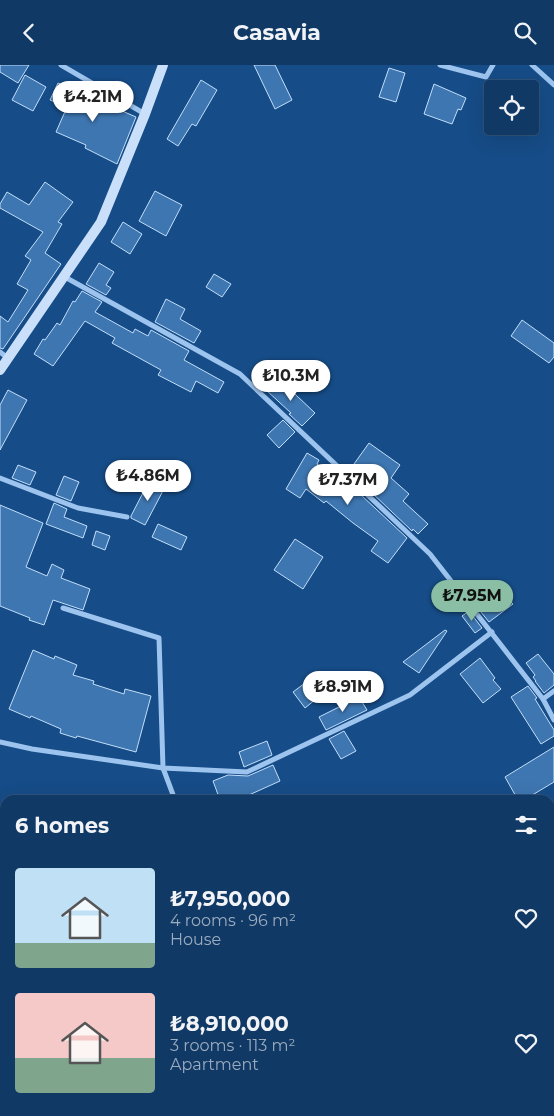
<!DOCTYPE html>
<html lang="en">
<head>
<meta charset="utf-8">
<style>
  body { margin:0; font-family:Montserrat,sans-serif; background:#19406b; color:#f1f3f6; height:100vh; display:flex; flex-direction:column; font-size:19px; white-space:nowrap }
  * { box-sizing:border-box; margin:0 }
  p { font-size:16px; color:#9cacbf }
  .icon { flex:none; width:28px; height:28px; fill:none; stroke:currentColor; stroke-width:2; stroke-linecap:round; stroke-linejoin:round }
  .map { position:relative; flex:1; overflow:hidden }
  .details { position:absolute; left:0px; top:730px; width:555px; height:321px; display:flex; flex-direction:column; background:#103965; border-radius:15px 15px 0 0; box-shadow:0 5px 20px #0002,0 0 0 1px #305379 }
  .details>* { flex:none }
  .fabs { position:absolute; left:484px; top:15px; display:grid; gap:10px }
  .fabs a { display:grid; place-items:center; width:55px; height:55px; border-radius:5px; background:#103965; box-shadow:0 5px 20px #0002,0 0 0 1px #305379; font-size:25px }
  .price { position:absolute; translate:-50% -42px; padding:0 11px; border-radius:18px; background:#fff; color:#222; font-size:16px; line-height:32px; filter:drop-shadow(0 1px 2px #0008) }
  .price::after { content:''; position:absolute; left:50%; top:30px; width:15px; height:11px; margin-left:-8px; background:inherit; clip-path:polygon(0 0,100% 0,50% 100%) }
  .price.selected { background:#8abfa5; color:#111 }
  ul { padding:0; list-style:none }
  li { display:flex; align-items:center; gap:15px; height:125px; padding:0 15px }
  li span { display:grid; place-items:center; flex:none; width:140px; height:100px; border-radius:5px; color:#555 }
  li>.icon { margin-inline-start:auto }
  span .icon { width:60px; height:60px; fill:#fffc; stroke-width:1 }
  li b { font-size:21px }
  h2 { display:flex; justify-content:space-between; align-items:center; height:60px; padding:0 15px; font-size:21px }
  header { display:flex; justify-content:space-between; align-items:center; height:65px; padding:0 15px; background:#103965; font-size:22px; font-weight:700 }
  .map>svg:first-child { display:block }
</style>
</head>
<body>
<header><svg class="icon" aria-label="back" viewBox="0 0 24 24"><path d="M15 5l-7 7 7 7"/></svg>Casavia<svg class="icon" aria-label="search" viewBox="0 0 24 24"><circle cx="10" cy="10" r="6"/><path d="M15 15l6 6"/></svg></header>
<div class="map">
<svg width="554" height="1051" viewBox="0 0 554 1051">
  <rect width="100%" height="100%" fill="#164c87"/>
  <g fill="#3e76b1" stroke="#c2defa">
    <path d="M0,0H29L18,18L0,7Z"/>
    <path d="M254,0H275L292,35L275,44Z"/>
    <path d="M389,3L405,8L396,37L379,32Z"/>
    <path d="M25,10L46,22L33,46L12,35Z"/>
    <path d="M201,15L217,25L196,61L192,59L178,81L167,74Z"/>
    <path d="M58,18L136,52L117,99L85,83L86,80L56,67L67,42L50,35Z"/>
    <path d="M434,19L466,33L461,45L458,44L452,59L424,49Z"/>
    <path d="M45,117L73,137L58,157L62,159L45,188L61,199L3,284L0,283V251L8,257L28,225L17,219L31,195L25,191L43,167L0,143V139L7,127L29,140Z"/>
    <path d="M155,126L182,140L166,171L139,156Z"/>
    <path d="M123,157L142,169L130,189L111,177Z"/>
    <path d="M99,198L114,207L106,220L111,223L106,230L86,219Z"/>
    <path d="M214,209L231,219L222,232L206,222Z"/>
    <path d="M82,226L102,237L95,247L133,268L135,264L148,271L151,265L189,286L184,295L224,317L218,328L196,316L191,327L158,310L161,305L112,278L115,273L85,256L53,301L34,289L43,274L45,275L57,258L60,260L73,236L75,237Z"/>
    <path d="M166,234L185,244L180,254L201,266L194,278L155,257Z"/>
    <path d="M522,255L554,278V292L549,298L511,271Z"/>
    <path d="M278,313L315,348L302,361L289,349L291,348L266,325Z"/>
    <path d="M8,325L27,335L0,385V340Z"/>
    <path d="M283,355L295,367L279,383L267,370Z"/>
    <path d="M369,378L400,400L391,413L409,429L403,436L428,459L418,469L413,464L412,466L349,406Z"/>
    <path d="M307,388L319,395L317,399L341,418L344,414L407,473L388,498L371,486L378,476L353,458L326,436L324,438L306,424L300,433L286,424Z"/>
    <path d="M18,400L36,407L30,420L12,413Z"/>
    <path d="M64,411L79,417L71,436L56,430Z"/>
    <path d="M150,414L165,422L145,460L131,453V451Z"/>
    <path d="M54,438L67,444L64,452L87,461L83,473L46,459Z"/>
    <path d="M0,440L43,458L26,502L47,511L52,499L64,505L61,513L90,524L83,545L53,535L44,560L29,555L30,553L0,541Z"/>
    <path d="M158,459L187,472L181,485L152,472Z"/>
    <path d="M96,466L110,471L105,485L92,480Z"/>
    <path d="M295,474L323,492L303,524L274,505Z"/>
    <path d="M505,530L513,539L489,557L476,541L487,532L493,539Z"/>
    <path d="M469,546L482,563L475,568L462,551Z"/>
    <path d="M445,565L447,566L419,608L403,597Z"/>
    <path d="M33,585L54,594L55,591L77,600L73,610L94,616L93,619L124,629L125,624L151,631L136,687L77,671L76,673L60,668L61,664L31,651L30,653L9,644Z"/>
    <path d="M538,589L554,609V620L544,628L535,616H536L533,612L535,610L526,598Z"/>
    <path d="M480,593L495,613L493,615L501,624L483,638L460,609Z"/>
    <path d="M305,618L316,634L305,643L293,627Z"/>
    <path d="M528,621L537,633L535,634L554,665V671L541,679L511,632Z"/>
    <path d="M359,632L367,645L326,665L319,652Z"/>
    <path d="M344,666L356,686L341,694L329,674Z"/>
    <path d="M267,676L272,690L244,702L239,687Z"/>
    <path d="M554,682V717L524,735H518L505,712Z"/>
    <path d="M273,700L280,716L249,730L251,735H220L213,716L228,710L248,711Z"/>
  </g>
  <g fill="none" stroke-linecap="round" stroke-linejoin="round">
    <g stroke="#9dc4ee" stroke-width="5">
      <path d="M61,0L145,49"/>
      <path d="M440,0L486,12L493,0"/>
      <path d="M532,0L554,20"/>
      <path d="M63,211L240,309L430,489L543,634L554,655"/>
      <path d="M0,287L8,293"/>
      <path d="M0,413L78,443L127,452"/>
      <path d="M63,543L159,573L163,703L175,735"/>
      <path d="M543,634L554,626"/>
      <path d="M0,677L32,684L163,703L247,707L410,630L492,567"/>
      <path d="M550,813L554,811"/>
      <path d="M0,1003L5,1004"/>
      <path d="M194,1046L197,1051"/>
      <path d="M288,1046L290,1051"/>
      <path d="M300,1046L302,1051"/>
      <path d="M120,1051L125,1046"/>
    </g>
    <path stroke="#cae0fa" stroke-width="10" d="M0,305L101,157L145,49L163,0"/>
  </g>
</svg>
<div class="fabs">
<a><svg class="icon" aria-label="locate" viewBox="0 0 24 24"><circle cx="12" cy="12" r="6"/><path d="M12 2v4M12 18v4M2 12h4M18 12h4"/></svg></a>
</div>
<b class="price" style="left:93px;top:58px">₺4.21M</b>
<b class="price" style="left:291px;top:337px">₺10.3M</b>
<b class="price" style="left:148px;top:437px">₺4.86M</b>
<b class="price" style="left:348px;top:441px">₺7.37M</b>
<b class="price selected" style="left:472px;top:557px">₺7.95M</b>
<b class="price" style="left:343px;top:648px">₺8.91M</b>
<section class="details">
<h2>6 homes<svg class="icon" aria-label="filters" viewBox="0 0 24 24"><path d="M4 7h16M4 17h16"/><circle cx="9" cy="7" r="2"/><circle cx="15" cy="17" r="2"/></svg></h2>
<ul>
<li><span style="background:linear-gradient(#bfe0f5 75%,#7fa58c 0)"><svg class="icon" aria-label="home" viewBox="0 0 24 24"><path d="M3 11l9-7 9 7M6 9v11h12V9"/></svg></span><div><b>₺7,950,000</b><p>4 rooms · 96 m²</p><p>House</p></div><svg class="icon" aria-label="heart" viewBox="0 0 24 24"><path d="M12 20l-8-8c-3-5 5-10 8-4 3-6 11-1 8 4z"/></svg></li>
<li><span style="background:linear-gradient(#f6c9c9 65%,#7fa58c 0)"><svg class="icon" aria-label="home" viewBox="0 0 24 24"><path d="M3 11l9-7 9 7M6 9v11h12V9"/></svg></span><div><b>₺8,910,000</b><p>3 rooms · 113 m²</p><p>Apartment</p></div><svg class="icon" aria-label="heart" viewBox="0 0 24 24"><path d="M12 20l-8-8c-3-5 5-10 8-4 3-6 11-1 8 4z"/></svg></li>
</ul>
</section>
</div>
</body>
</html>
